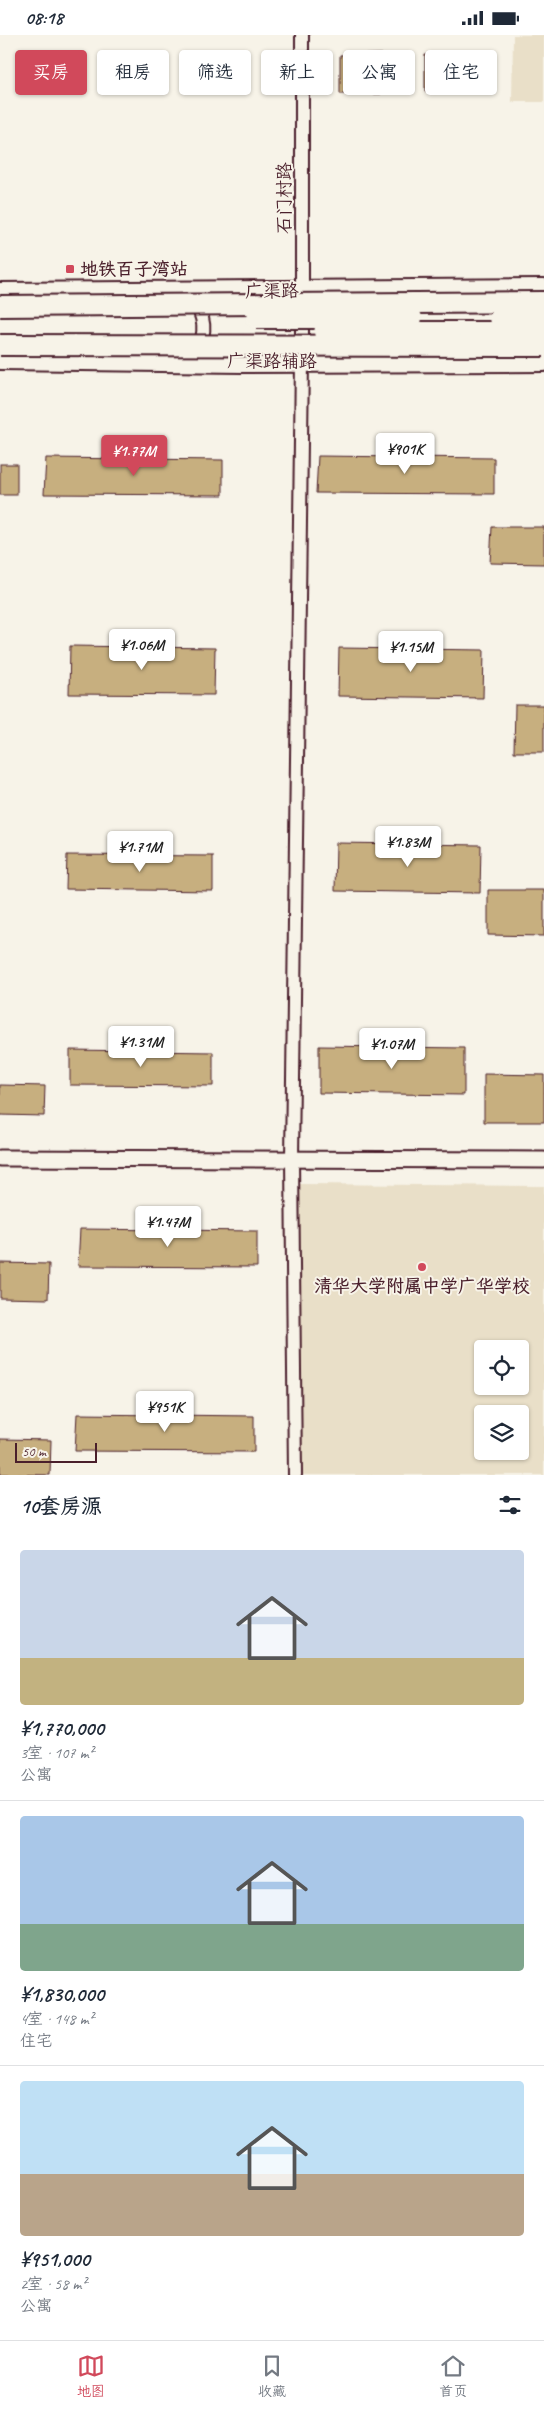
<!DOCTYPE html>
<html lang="zh">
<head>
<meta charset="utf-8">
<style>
  body { margin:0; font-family:Caveat,"LXGW WenKai TC",sans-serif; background:#f6f6f7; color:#1f2937; height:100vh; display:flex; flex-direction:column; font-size:19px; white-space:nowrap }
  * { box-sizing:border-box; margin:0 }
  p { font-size:16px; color:#747a83 }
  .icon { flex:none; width:28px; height:28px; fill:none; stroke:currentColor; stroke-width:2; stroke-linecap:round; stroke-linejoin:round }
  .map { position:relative; height:1440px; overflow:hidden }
  .side { display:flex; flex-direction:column; background:#fff; flex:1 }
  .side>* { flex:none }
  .top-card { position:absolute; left:15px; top:15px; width:515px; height:45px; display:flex; gap:10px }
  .tools { position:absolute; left:474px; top:1305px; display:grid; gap:10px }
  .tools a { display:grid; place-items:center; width:55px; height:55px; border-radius:5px; background:#fff; box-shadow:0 1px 4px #0004; font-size:25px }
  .scale { position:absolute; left:15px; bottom:12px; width:82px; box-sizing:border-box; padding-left:5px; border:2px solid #4a1f2b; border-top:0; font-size:14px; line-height:18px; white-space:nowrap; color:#4a1f2b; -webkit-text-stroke:4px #f7f3e8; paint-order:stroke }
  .price { position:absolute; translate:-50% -42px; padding:0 11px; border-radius:5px; background:#fff; color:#222; font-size:16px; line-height:32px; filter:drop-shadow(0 1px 2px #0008) }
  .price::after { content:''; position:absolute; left:50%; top:30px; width:15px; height:11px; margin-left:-8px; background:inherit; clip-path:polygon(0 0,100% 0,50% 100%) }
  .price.active { background:#d1495b; color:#fff }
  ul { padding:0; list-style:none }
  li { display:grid; align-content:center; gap:10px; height:265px; padding:0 20px }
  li+li { border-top:1px solid #e0e1e3 }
  li span { display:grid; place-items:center; height:155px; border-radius:5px; color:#555 }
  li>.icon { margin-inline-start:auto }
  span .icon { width:90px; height:90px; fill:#fffc; stroke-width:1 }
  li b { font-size:21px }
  h2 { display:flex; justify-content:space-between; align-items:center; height:60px; padding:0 20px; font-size:21px }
  .pill { padding:0 18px; border-radius:5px; background:#fff; box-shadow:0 1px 4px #0004; font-size:18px; line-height:45px }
  .pill.active { background:#d1495b; color:#fff }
  .status { display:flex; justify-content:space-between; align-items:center; height:35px; padding:0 25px; background:#fff; direction:ltr }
  .status svg { height:14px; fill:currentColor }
  .tabs { display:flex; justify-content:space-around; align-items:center; height:70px; border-top:1px solid #e0e1e3; background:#fff; font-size:14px; color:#747a83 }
  .tabs a { display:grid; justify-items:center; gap:2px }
  .tabs .active { color:#d1495b }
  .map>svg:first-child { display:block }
</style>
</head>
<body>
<div class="status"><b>08:18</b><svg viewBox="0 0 49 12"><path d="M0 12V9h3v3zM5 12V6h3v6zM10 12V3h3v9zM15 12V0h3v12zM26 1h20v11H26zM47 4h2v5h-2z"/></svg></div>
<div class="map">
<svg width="544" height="1440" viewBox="0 0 544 1440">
  <rect width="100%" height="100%" fill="#f7f3e8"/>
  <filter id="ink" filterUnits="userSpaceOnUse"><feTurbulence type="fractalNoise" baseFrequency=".02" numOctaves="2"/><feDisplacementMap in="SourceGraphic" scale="10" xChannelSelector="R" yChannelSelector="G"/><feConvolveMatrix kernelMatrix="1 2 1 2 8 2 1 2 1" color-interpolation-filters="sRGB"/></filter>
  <g filter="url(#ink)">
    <g fill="#e9dfc8" fill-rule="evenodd">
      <path d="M513,0H544V67H512Z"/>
      <path d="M300,1149L544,1151V1440H298ZM482,1314H520V1351H482ZM482,1379H520V1416H482Z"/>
    </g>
    <g fill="#c7af7f" stroke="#4a1f2b">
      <path d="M381,19V59H340V20Z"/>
      <path d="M464,19V56L425,57V20Z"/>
      <path d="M318,421L494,423V459L316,458Z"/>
      <path d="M46,423L223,425V460L44,459Z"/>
      <rect x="0" y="429" width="17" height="31"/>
      <path d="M492,492H544V529L490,528Z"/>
      <path d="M70,611L215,613L214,660L69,659Z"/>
      <path d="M339,613L484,615L483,663L338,661Z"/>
      <path d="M515,670H544V717H514Z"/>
      <path d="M336,808L481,810L480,858L335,856Z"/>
      <path d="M67,820L213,821V856L66,854Z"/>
      <path d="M488,855H544V901L488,900Z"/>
      <path d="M319,1011L464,1013V1060L319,1058Z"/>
      <path d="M70,1015L213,1017V1051L70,1050Z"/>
      <path d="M484,1039L544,1040V1087H484Z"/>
      <path d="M0,1050L45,1051L44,1081L0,1080Z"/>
      <path d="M80,1194L257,1196V1232L78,1231Z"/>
      <path d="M0,1228L49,1229L48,1264L0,1263Z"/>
      <path d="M77,1379L254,1381V1417L75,1416Z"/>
      <path d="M0,1404L51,1405L50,1440L0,1439Z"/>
    </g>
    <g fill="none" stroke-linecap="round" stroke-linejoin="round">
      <defs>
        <g id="minor">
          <path d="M193,265C205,282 207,297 197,316"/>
          <path d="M295,1440L292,1124L302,326V0"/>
        </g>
        <path id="tertiary" d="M0,1123L544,1125"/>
        <g id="primary">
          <path d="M0,258L544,254"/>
          <path d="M0,324L242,327L544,326"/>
        </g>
      </defs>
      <use href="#minor" stroke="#4a1f2b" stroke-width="16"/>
      <use href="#tertiary" stroke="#4a1f2b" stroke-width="19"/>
      <use href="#primary" stroke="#4a1f2b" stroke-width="24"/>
      <use href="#minor" stroke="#f7f3e8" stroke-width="12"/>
      <use href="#tertiary" stroke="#f7f3e8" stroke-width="15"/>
      <use href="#primary" stroke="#f7f3e8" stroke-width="20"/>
      <defs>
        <g id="trunk-bridge">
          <path d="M0,271L544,267"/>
          <path d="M256,283H412"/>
          <path d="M499,283H544"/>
          <path d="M324,297H543"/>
          <path d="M0,310L544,311"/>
        </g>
      </defs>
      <use href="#trunk-bridge" stroke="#4a1f2b" stroke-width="24" stroke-linecap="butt"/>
      <use href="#trunk-bridge" stroke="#f7f3e8" stroke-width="20"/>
    </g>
  </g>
  <g fill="#d1495b" stroke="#f7f3e8" stroke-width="2">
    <rect x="65" y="229" width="10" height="10" rx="2.5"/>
    <circle cx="422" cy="1232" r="5"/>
  </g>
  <g text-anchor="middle" stroke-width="4" stroke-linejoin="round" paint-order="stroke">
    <g font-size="18" fill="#4a1f2b" stroke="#f7f3e8">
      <text transform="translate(284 163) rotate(-90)" y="6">石门村路</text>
      <text transform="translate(272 256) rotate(-1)" y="6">广渠路</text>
      <text x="272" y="332">广渠路辅路</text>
    </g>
    <g font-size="18" font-weight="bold" fill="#4a1f2b" stroke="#f7f3e8" text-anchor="start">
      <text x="80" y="240">地铁百子湾站</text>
      <text x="422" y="1257" text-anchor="middle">清华大学附属中学广华学校</text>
    </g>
  </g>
</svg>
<div class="tools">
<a><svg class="icon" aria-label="locate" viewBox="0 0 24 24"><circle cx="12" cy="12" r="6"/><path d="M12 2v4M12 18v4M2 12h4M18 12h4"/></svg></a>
<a><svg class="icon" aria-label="layers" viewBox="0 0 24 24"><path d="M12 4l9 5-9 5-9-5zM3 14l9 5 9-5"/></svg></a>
</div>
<div class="scale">50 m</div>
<b class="price" style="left:405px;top:440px">¥901K</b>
<b class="price active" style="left:134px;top:442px">¥1.77M</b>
<b class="price" style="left:142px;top:636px">¥1.06M</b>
<b class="price" style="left:411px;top:638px">¥1.15M</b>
<b class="price" style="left:408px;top:833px">¥1.83M</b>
<b class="price" style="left:140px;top:838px">¥1.71M</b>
<b class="price" style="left:141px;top:1033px">¥1.31M</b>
<b class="price" style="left:392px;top:1035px">¥1.07M</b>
<b class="price" style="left:168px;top:1213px">¥1.47M</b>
<b class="price" style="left:165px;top:1398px">¥951K</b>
<div class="top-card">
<a class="pill active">买房</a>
<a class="pill">租房</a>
<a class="pill">筛选</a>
<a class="pill">新上</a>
<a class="pill">公寓</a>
<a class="pill">住宅</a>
</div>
</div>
<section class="side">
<h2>10套房源<svg class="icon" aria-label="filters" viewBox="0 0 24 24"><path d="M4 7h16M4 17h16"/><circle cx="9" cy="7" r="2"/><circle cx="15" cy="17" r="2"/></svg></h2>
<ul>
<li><span style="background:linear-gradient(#c9d6e8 70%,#c2b280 0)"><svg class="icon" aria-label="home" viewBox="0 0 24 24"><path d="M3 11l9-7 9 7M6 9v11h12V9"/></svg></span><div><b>¥1,770,000</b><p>3室 · 107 m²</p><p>公寓</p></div></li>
<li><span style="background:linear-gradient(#a9c7e8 70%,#7fa58c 0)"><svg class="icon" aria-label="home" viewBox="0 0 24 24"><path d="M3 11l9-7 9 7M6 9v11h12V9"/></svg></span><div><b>¥1,830,000</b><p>4室 · 148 m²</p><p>住宅</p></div></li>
<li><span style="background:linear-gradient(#bfe0f5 60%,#b9a48a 0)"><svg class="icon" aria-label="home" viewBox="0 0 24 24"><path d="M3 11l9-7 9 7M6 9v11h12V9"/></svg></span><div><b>¥951,000</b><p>2室 · 58 m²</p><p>公寓</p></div></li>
</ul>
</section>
<nav class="tabs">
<a class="active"><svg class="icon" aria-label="map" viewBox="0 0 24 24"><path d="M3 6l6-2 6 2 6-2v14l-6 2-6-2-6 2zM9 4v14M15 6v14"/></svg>地图</a>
<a><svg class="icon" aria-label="saved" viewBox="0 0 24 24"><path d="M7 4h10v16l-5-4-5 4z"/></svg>收藏</a>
<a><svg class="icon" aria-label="home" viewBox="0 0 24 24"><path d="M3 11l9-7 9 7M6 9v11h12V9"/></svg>首页</a>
</nav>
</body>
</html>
